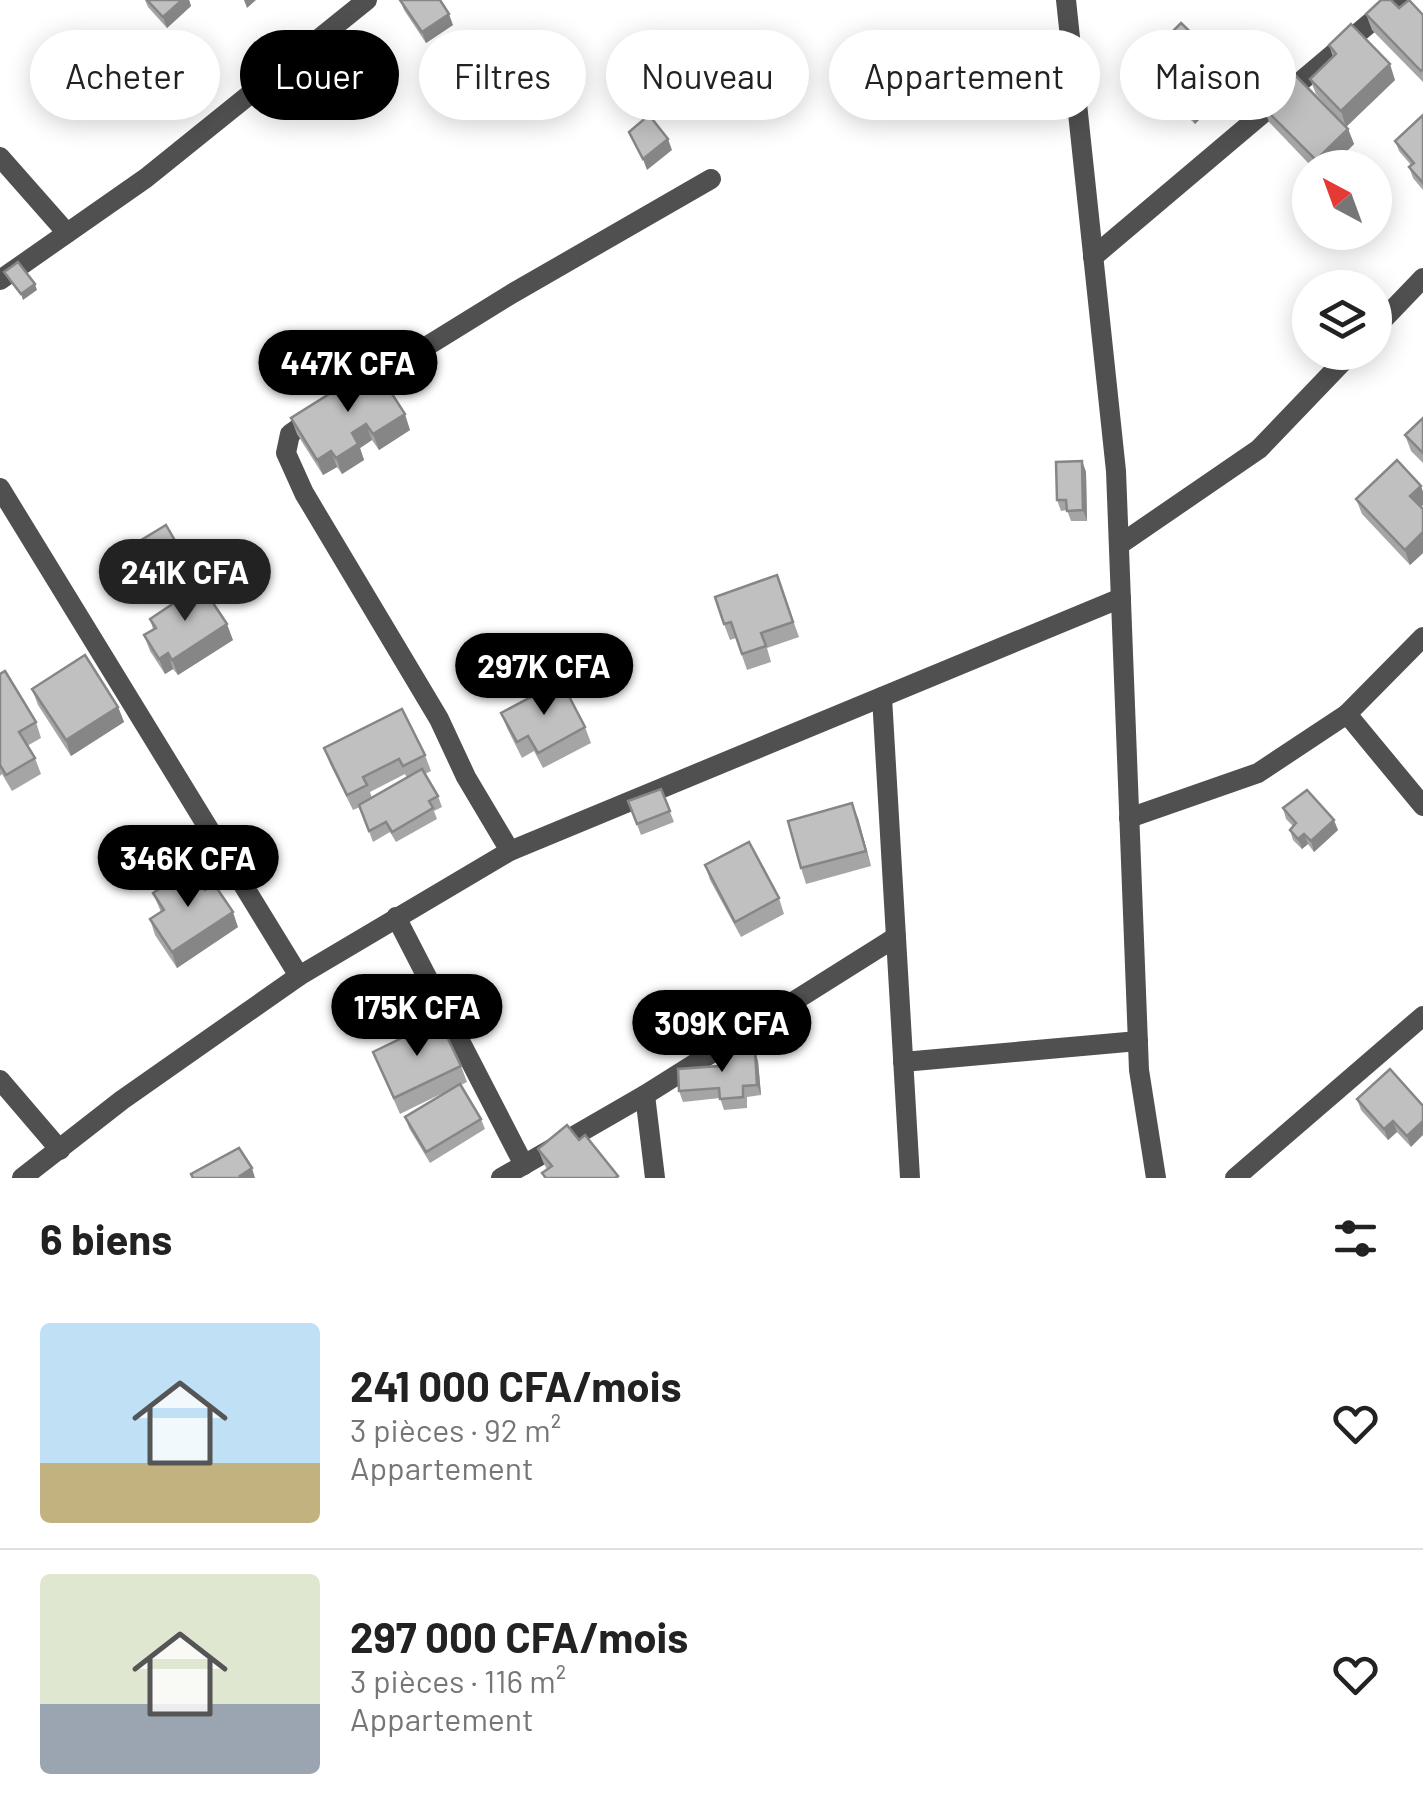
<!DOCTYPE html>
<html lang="fr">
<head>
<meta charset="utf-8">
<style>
  body { margin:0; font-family:Barlow,sans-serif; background:#f2f2f2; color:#222; height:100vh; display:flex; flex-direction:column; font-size:38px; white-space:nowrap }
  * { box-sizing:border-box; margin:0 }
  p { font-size:32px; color:#767676 }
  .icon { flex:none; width:55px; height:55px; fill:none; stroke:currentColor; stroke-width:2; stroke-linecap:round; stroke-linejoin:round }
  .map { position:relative; height:1178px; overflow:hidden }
  .drawer { display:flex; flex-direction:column; background:#fff; flex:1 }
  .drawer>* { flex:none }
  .hud { position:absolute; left:30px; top:30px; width:1365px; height:90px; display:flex; gap:20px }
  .needle { width:65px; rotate:319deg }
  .fabs { position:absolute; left:1292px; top:150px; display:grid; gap:20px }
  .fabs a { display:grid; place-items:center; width:100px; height:100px; border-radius:50%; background:#fff; box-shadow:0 5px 25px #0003; font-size:50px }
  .price { position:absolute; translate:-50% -85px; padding:0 22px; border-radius:35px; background:#000; color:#fff; font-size:32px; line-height:65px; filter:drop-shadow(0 2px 5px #0008) }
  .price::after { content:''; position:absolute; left:50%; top:60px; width:30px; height:22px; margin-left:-15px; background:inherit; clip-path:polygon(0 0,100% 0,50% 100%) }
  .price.current { background:#222; color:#fff }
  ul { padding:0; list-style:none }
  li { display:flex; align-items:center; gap:30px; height:250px; padding:0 40px }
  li+li { border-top:2px solid #e0e0e0 }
  li span { display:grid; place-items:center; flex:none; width:280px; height:200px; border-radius:10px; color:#555 }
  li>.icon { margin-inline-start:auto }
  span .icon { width:120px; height:120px; fill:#fffc; stroke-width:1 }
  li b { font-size:42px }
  h2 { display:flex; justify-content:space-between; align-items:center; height:120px; padding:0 40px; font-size:42px }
  .pill { padding:0 35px; border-radius:45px; background:#fff; box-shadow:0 5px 25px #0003; font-size:35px; line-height:90px }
  .pill.current { background:#000; color:#fff }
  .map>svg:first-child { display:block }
</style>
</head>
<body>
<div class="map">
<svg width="1423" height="1178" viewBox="0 0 1423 1178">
  <rect width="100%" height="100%" fill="#fff"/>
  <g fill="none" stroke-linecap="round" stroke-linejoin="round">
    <g stroke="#505050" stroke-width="20">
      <path d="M0,157L67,233"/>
      <path d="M1093,257L1397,0"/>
      <path d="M0,280L146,178L367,0"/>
      <path d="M1375,328L1423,278"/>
      <path d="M356,390L513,293L711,179"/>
      <path d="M315,416L290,434L286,453L304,493L439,719L466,777L510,851"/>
      <path d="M0,488L299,976"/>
      <path d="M1119,545L1259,449L1352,352"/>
      <path d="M882,697L910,1178"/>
      <path d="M1347,714L1423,806"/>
      <path d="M1129,818L1258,773L1347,714L1423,637"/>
      <path d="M396,917L524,1165"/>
      <path d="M903,1062L1138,1041"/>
      <path d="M0,1080L60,1150"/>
      <path d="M645,1095L655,1178"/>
      <path d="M22,1178L122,1100L299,976L510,851L1121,598"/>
      <path d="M501,1178L645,1095L896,937"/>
      <path d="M1235,1178L1423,1016"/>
    </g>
    <path stroke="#505050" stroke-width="20" d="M1066,0L1116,471L1139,1070L1156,1178"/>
  </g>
  <g fill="#a5a5a5" fill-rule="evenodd">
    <path d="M145,0H189L191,6L167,28L148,7Z"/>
    <path d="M400,0L453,25L426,43L404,10Z"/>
    <path d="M1366,14L1423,15V82L1372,30Z"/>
    <path d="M1329,45L1395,80L1346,127L1316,94L1310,79L1333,57Z"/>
    <path d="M1214,55L1228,90L1195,124L1148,78L1142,62Z"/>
    <path d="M1263,107L1348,129L1354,144L1330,168H1313L1269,122Z"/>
    <path d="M1423,115V190L1413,178L1409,167L1411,165L1399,151L1395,141Z"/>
    <path d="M291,418L410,430L379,450L372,440L360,448L364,460L342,474L337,467L323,475L297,434Z"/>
    <path d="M1423,418V463L1411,451L1405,435Z"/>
    <path d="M1082,461L1086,472L1087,521H1071L1067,510L1061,511L1057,500Z"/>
    <path d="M1421,486L1423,492V505L1421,507L1423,509V553L1410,565L1362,514L1356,499Z"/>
    <path d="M120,553L185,558L189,568L143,596L124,564Z"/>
    <path d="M777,575L799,637L767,648L771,662L747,670L736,638L730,640L724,624Z"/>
    <path d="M150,619L233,640L178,675L173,669L165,674L150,651L144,635L153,629Z"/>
    <path d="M0,674L36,722L41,738L27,746L35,758L41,774L12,791L2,774L0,776Z"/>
    <path d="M32,689L118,707L124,722L71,756L38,705Z"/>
    <path d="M501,713L585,727L591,743L543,768L534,751L522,758L507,728Z"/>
    <path d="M324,748L425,755L431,771L425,774L438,796L442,807L434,811L437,819L396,842L390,832L373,842L360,807L353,810L330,764ZM405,774L407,778L372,798L370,792Z"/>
    <path d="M661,789L674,822L641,835L628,801Z"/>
    <path d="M1283,808L1338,830L1314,852L1308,844L1302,849L1293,840L1290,830L1293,826L1286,819Z"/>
    <path d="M858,818L871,866L806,884L801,868Z"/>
    <path d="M705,865L779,898L784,914L741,937L710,880Z"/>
    <path d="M205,890L238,927L177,968L155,935L150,919L161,912L153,893Z"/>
    <path d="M373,1052L461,1066L467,1082L461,1085L481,1119L485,1129L430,1163L409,1128L405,1117L451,1089L400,1114Z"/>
    <path d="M758,1061L761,1095L747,1097V1108L724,1110L720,1098L683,1102L679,1091Z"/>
    <path d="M1357,1099L1423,1106L1411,1147L1397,1132L1388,1140L1361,1110Z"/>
    <path d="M579,1140L618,1176L619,1178H544L542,1173L547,1169L544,1164L538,1149Z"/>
  </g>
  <g fill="#868686">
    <path d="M182,0H189L191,6L167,28L163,17Z"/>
    <path d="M244,0H256L247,8Z"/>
    <path d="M449,14L453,25L426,43L422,32Z"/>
    <path d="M1214,55L1219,71L1208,60Z"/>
    <path d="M1390,64L1395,80L1346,127L1341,111Z"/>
    <path d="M1222,75L1228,90L1195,124L1189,109Z"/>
    <path d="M1348,129L1354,144L1330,168H1319L1316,160Z"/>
    <path d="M668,139L672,150L647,170L643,159Z"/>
    <path d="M35,284L37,290L23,300L21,294Z"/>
    <path d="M405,414L410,430L379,450L373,434Z"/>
    <path d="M366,424L372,440L360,448L364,460L342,474L336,458L352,433Z"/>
    <path d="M331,451L337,467L323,475L317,460Z"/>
    <path d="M1082,461L1086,472L1087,521L1083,510Z"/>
    <path d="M1421,486L1423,492V505L1416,512L1410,496Z"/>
    <path d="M1423,532V553L1410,565L1405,550Z"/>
    <path d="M227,624L233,640L178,675L172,660Z"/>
    <path d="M168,653L173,669L165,674L159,659Z"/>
    <path d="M118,707L124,722L71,756L66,740Z"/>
    <path d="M852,803L858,818L871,866L866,851Z"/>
    <path d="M1334,820L1338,830L1314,852L1311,841Z"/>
    <path d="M1304,834L1308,844L1302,849L1298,839Z"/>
    <path d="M233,912L238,927L177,968L172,952Z"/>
    <path d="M755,1051L758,1061L761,1095L757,1085Z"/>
    <path d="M1393,1121L1397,1132L1388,1140L1384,1129Z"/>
    <path d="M1423,1121V1135L1411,1147L1407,1136Z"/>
    <path d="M252,1168L255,1178H241L240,1176Z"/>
  </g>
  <g fill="#c0c0c0" stroke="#868686" stroke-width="2.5">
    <path d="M147,0H182L163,17Z"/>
    <path d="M400,0H440L449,14L422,32Z"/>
    <path d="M1381,0H1391L1399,8L1409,0L1423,15V69L1421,71L1366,14Z"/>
    <path d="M1181,23L1214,55L1208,60L1222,75L1189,109L1142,62Z"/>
    <path d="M1351,24L1390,64L1341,111L1310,79L1336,54L1329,45Z"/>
    <path d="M1295,75L1348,129L1316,160L1263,107Z"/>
    <path d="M649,115L668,139L643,159L629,132Z"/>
    <path d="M1423,115V183L1409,167L1414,163L1395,141Z"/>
    <path d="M18,262L35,284L21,294L4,272Z"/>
    <path d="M374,366L405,414L373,434L366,424L352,433L358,444L336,458L331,451L317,460L291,418Z"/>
    <path d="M1423,418V453L1405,435Z"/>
    <path d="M1397,460L1421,486L1410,496L1423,509V532L1405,550L1356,499Z"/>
    <path d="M1082,461L1083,510L1067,511L1066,500H1057L1056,462Z"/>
    <path d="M166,525L185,558L140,585L120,553Z"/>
    <path d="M777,575L793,622L761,633L766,646L742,654L731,622L724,624L715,597Z"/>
    <path d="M201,585L227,624L172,660L168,653L159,659L144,635L156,628L150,619Z"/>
    <path d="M85,655L118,707L66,740L32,689Z"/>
    <path d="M5,671L36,722L19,732L35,758L6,775L0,765V674Z"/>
    <path d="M561,681L585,727L538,753L528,736L517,742L501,713Z"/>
    <path d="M402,709L425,755L403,766L399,759L363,777L367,785L347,795L324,748Z"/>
    <path d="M422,769L438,796L429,801L433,808L392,832L386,822L369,831L359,805Z"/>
    <path d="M661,789L670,811L637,824L628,801Z"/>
    <path d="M1307,790L1334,820L1311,841L1304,834L1298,839L1290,830L1296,823L1283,808Z"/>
    <path d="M852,803L866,851L801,868L788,821Z"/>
    <path d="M749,842L779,898L735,922L705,865Z"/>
    <path d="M190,868L205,890L214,884L233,912L172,952L150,919L164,910L153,893Z"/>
    <path d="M439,1020L461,1066L394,1098L373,1052Z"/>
    <path d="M755,1051L757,1085L743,1086V1097L720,1099L719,1088L679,1091L678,1069L719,1066L718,1054Z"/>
    <path d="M1390,1069L1423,1106V1121L1407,1136L1393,1121L1384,1129L1357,1099Z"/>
    <path d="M460,1084L481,1119L426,1152L405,1117Z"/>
    <path d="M567,1125L579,1140L585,1135L618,1176L615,1178H546L542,1173L552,1166L538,1149Z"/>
    <path d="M239,1148L252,1168L240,1176L242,1178H193L191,1174Z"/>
  </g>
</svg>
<div class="fabs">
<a><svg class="needle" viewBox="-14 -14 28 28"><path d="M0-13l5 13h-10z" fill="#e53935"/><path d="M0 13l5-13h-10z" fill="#767676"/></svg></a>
<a><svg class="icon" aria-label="layers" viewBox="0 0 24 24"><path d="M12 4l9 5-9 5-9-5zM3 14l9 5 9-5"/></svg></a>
</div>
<b class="price" style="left:348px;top:415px">447K CFA</b>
<b class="price current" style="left:185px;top:624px">241K CFA</b>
<b class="price" style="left:544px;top:718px">297K CFA</b>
<b class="price" style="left:188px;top:910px">346K CFA</b>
<b class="price" style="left:417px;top:1059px">175K CFA</b>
<b class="price" style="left:722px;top:1075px">309K CFA</b>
<div class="hud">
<a class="pill">Acheter</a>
<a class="pill current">Louer</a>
<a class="pill">Filtres</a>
<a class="pill">Nouveau</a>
<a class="pill">Appartement</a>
<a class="pill">Maison</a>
</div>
</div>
<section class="drawer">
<h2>6 biens<svg class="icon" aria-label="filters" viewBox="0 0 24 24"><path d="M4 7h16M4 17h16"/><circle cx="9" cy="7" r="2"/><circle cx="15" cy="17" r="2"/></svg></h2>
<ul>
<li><span style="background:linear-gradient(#bfe0f5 70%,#c2b280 0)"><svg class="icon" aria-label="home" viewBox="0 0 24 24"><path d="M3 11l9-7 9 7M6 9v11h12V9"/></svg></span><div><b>241 000 CFA/mois</b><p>3 pièces · 92 m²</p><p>Appartement</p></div><svg class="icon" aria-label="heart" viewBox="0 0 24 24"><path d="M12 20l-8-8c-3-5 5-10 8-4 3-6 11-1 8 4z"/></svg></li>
<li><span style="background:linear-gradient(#dfe7d0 65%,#9aa5b1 0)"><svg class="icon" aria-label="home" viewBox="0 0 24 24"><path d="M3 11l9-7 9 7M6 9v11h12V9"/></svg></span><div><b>297 000 CFA/mois</b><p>3 pièces · 116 m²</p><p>Appartement</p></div><svg class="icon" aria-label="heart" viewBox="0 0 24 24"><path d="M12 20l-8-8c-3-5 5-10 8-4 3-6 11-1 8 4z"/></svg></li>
</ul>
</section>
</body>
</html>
